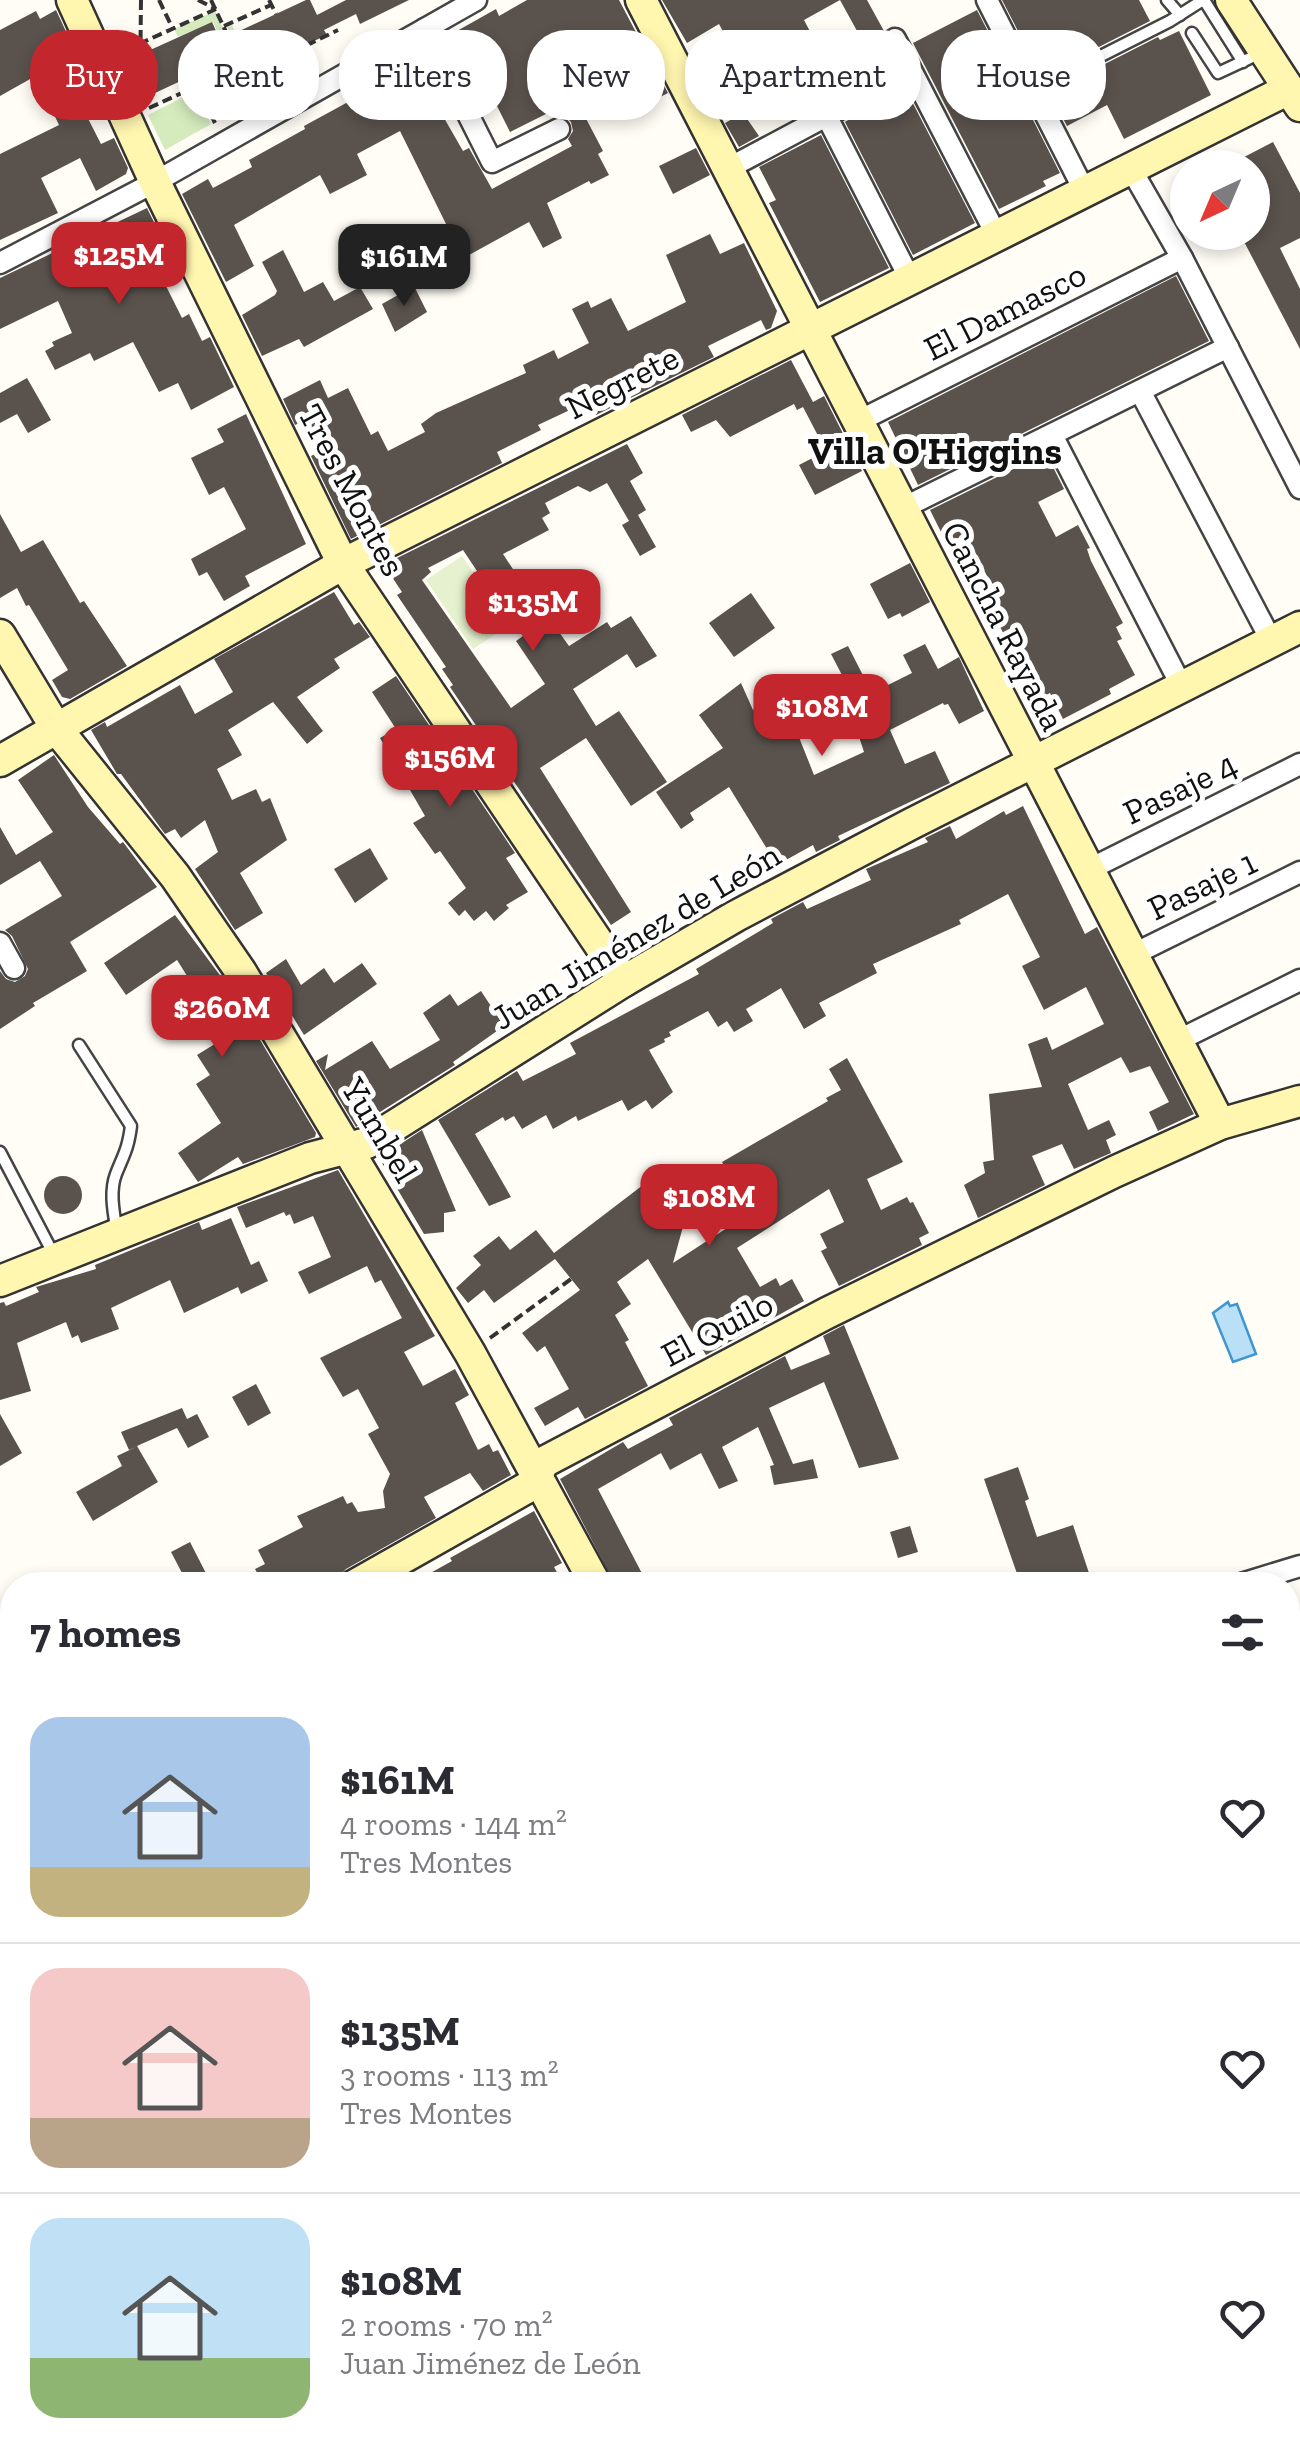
<!DOCTYPE html>
<html lang="en">
<head>
<meta charset="utf-8">
<style>
  body { margin:0; font-family:"Zilla Slab",serif; background:#f7f7f7; color:#2b2b33; height:100vh; display:flex; flex-direction:column; font-size:38px; white-space:nowrap }
  * { box-sizing:border-box; margin:0 }
  p { font-size:32px; color:#7c7c81 }
  .icon { flex:none; width:55px; height:55px; fill:none; stroke:currentColor; stroke-width:2; stroke-linecap:round; stroke-linejoin:round }
  .map { position:relative; flex:1; overflow:hidden }
  .details { position:absolute; left:0px; top:1572px; width:1300px; height:892px; display:flex; flex-direction:column; background:#fff; border-radius:40px 40px 0 0; box-shadow:0 5px 15px #0003 }
  .details>* { flex:none }
  .guide { position:absolute; left:30px; top:30px; width:1240px; height:90px; display:flex; gap:20px }
  .needle { width:65px; rotate:224deg }
  .tools { position:absolute; left:1170px; top:150px; display:grid; gap:20px }
  .tools a { display:grid; place-items:center; width:100px; height:100px; border-radius:50%; background:#fff; box-shadow:0 5px 15px #0003; font-size:50px }
  .price { position:absolute; translate:-50% -85px; padding:0 22px; border-radius:20px; background:#c4262e; color:#fff; font-size:32px; line-height:65px; filter:drop-shadow(0 2px 5px #0008) }
  .price::after { content:''; position:absolute; left:50%; top:60px; width:30px; height:22px; margin-left:-15px; background:inherit; clip-path:polygon(0 0,100% 0,50% 100%) }
  .price.current { background:#222; color:#fff }
  ul { padding:0; list-style:none }
  li { display:flex; align-items:center; gap:30px; height:250px; padding:0 30px }
  li+li { border-top:2px solid #e1e1e2 }
  li span { display:grid; place-items:center; flex:none; width:280px; height:200px; border-radius:30px; color:#555 }
  li>.icon { margin-inline-start:auto }
  span .icon { width:120px; height:120px; fill:#fffc; stroke-width:1 }
  li b { font-size:42px }
  h2 { display:flex; justify-content:space-between; align-items:center; height:120px; padding:0 30px; font-size:42px }
  .tag { padding:0 35px; border-radius:40px; background:#fff; box-shadow:0 5px 15px #0003; font-size:35px; line-height:90px }
  .tag.current { background:#c4262e; color:#fff }
  .map>svg:first-child { display:block }
</style>
</head>
<body>
<div class="map">
<svg width="1300" height="2463" viewBox="0 0 1300 2463">
  <rect width="100%" height="100%" fill="#fffdf5"/>
  <path fill="#f6f3d4" d="M12,2112V2452H536L538,2463H0V2117Z"/>
  <g fill="#d5ebbd">
    <path d="M215,11L256,100L219,120L197,75L230,59L213,22L178,37L174,29Z"/>
    <path d="M232,25L253,70L289,53L299,75L260,97L227,27Z"/>
    <path d="M195,91L211,124L165,150L148,115Z"/>
  </g>
  <path fill="#e6f2cf" d="M462,556L509,625L473,649L426,580Z"/>
  <path fill="#b9e0f7" stroke="#3f96cf" stroke-width="2.5" d="M1228,1302L1230,1306L1237,1304L1256,1354L1233,1362L1213,1313Z"/>
  <g fill="none" stroke-linecap="round" stroke-linejoin="round">
    <path stroke="#3f96cf" stroke-width="6" d="M0,2089L12,2084"/>
  </g>
  <g fill="#5a524d" fill-rule="evenodd">
    <path d="M306,0H310L317,15L346,0H409L360,24L356,14L324,30L327,35L253,69L245,51L155,93L145,69L148,51L212,22L220,40Z"/>
    <path d="M527,0H619L668,93L633,111L622,90L635,83L619,51L615,53L608,41L559,67L603,151L598,154L609,175L591,184L589,181L547,203L562,238L543,248L529,222L420,282L412,265L437,251L428,235L447,226L400,131L357,154L367,175L330,194L320,175L234,225L254,266L226,282L182,194L208,179L213,188L252,167L249,160L305,129L304,126L425,60L441,92L432,97L463,151L469,148L492,189L572,146L568,139L573,131L571,122L566,117L556,116L554,110L510,132L486,84L482,86L474,70L464,76L449,47L452,45L448,36L496,9L499,16Z"/>
    <path d="M662,0H867L884,31L881,39L885,50L857,65L844,84L826,62L780,86L774,74L722,100L711,79L740,64L719,24L687,43ZM840,0L862,40L826,62L804,20Z"/>
    <path d="M1002,0H1139L1150,21L1085,54L1080,61L1082,67L1093,70L1158,37L1160,40L1179,31L1211,95L1124,139L1107,105L1067,126Z"/>
    <path d="M56,10L69,38L63,41L71,56L0,96V30L36,11L40,19Z"/>
    <path d="M977,10L1060,173L1043,181L1046,186L999,209L913,43Z"/>
    <path d="M893,65L975,223L913,255L845,122L872,104V92L863,84Z"/>
    <path d="M76,95L101,144L114,138L128,168L126,174L96,191L80,158L41,178L58,213L0,240V154L59,125L51,108Z"/>
    <path d="M743,113L759,136L739,147L725,123Z"/>
    <path d="M821,135L889,268L820,302L769,203L776,200L759,167Z"/>
    <path d="M1273,142L1300,193V238L1280,248L1300,289V349L1239,232H1252V168H1223Z"/>
    <path d="M696,148L710,175L673,194L659,166Z"/>
    <path d="M147,208L182,279L166,286L182,318L189,314L202,341L210,337L234,387L191,410L178,383L159,392L133,342L94,361L90,353L55,370L45,351L54,346L52,342L72,333L58,301L0,329V278Z"/>
    <path d="M710,234L720,254L744,243L777,311L771,328L766,330L761,320L708,346L714,357L596,415L589,401L538,425L541,430L497,452L502,463L351,539L311,456L319,452L304,421L295,425L283,399L320,380L328,398L348,388L371,435L378,431L388,451L425,432L421,424L436,413L526,373L523,365L554,350L558,359L589,343L572,309L588,301L591,308L611,298L628,331L686,302L666,255Z"/>
    <path d="M283,250L304,292L323,282L334,301L360,287L373,309L304,347L299,339L262,356L242,315L275,295L277,291L262,262Z"/>
    <path d="M1176,276L1209,341L918,485L888,422Z"/>
    <path d="M414,286L427,312L395,332L382,304Z"/>
    <path d="M791,360L813,402L824,396L862,471L815,495L799,465L826,451L803,407L797,410L794,404L730,437L716,420L691,432L682,415Z"/>
    <path d="M27,378L51,420L28,433L17,414L0,423V393Z"/>
    <path d="M246,414L306,544L245,576L250,586L224,601L207,572L199,576L191,559L246,529L224,487L209,495L191,458L224,442L217,429Z"/>
    <path d="M627,444L643,473L630,481L646,510L630,520L638,515L656,547L640,556L622,525L629,521L607,483L590,492L578,486L545,503L550,513L542,518L549,530L503,554L524,586L544,573L566,607L549,618L569,646L607,622L611,628L631,616L657,656L636,668L627,654L573,689L596,726L619,711L667,782L631,806L586,738L540,768L631,912L611,925L450,687L453,685L442,669L446,667L397,595L402,592L390,574L395,570L391,561ZM463,550L483,580L475,586L486,601L494,595L523,636L516,641L545,684L511,708L422,580L431,572L428,568Z"/>
    <path d="M1046,453L1064,489L1038,502L1056,537L1078,525L1090,548L1087,549L1091,561L1123,623L1116,627L1122,639L1117,641L1135,675L1109,689L1111,694L1063,719L1050,693L1038,699L978,585L989,580L966,534L947,544L930,510Z"/>
    <path d="M0,514L21,552L43,540L80,603L84,601L127,666L70,699L62,697L52,680L68,670L29,605L26,606L17,588L0,598Z"/>
    <path d="M910,563L930,602L902,617L900,613L888,619L870,584Z"/>
    <path d="M334,592L354,625L359,622L370,637L334,659L340,668L297,697L323,731L307,744L273,702L228,730L242,755L217,769L232,800L256,789L262,802L270,798L287,840L240,873L263,913L235,930L195,869L218,852L205,820L181,838L175,829L165,834L121,774H117L91,730L105,722L107,727L180,685L195,714L233,692L214,659Z"/>
    <path d="M751,593L775,628L734,657L709,623Z"/>
    <path d="M925,644L938,669L959,657L984,711L959,724L948,704L944,705L943,703L890,730L905,764L935,751L950,783L838,836L840,840L816,852L813,845L777,865L729,787L690,813L694,820L681,829L656,792L723,748L699,715L741,683L753,710L783,697L814,775L864,752L849,706L848,701L854,698L831,654L848,646L872,693L912,673L903,655Z"/>
    <path d="M396,676L515,853L506,858L528,892L506,905L509,908L494,921L486,911L474,921L465,910L459,916L448,903L466,888L440,851L435,854L413,823L425,816L380,738L396,729L372,692Z"/>
    <path d="M54,755L88,807L120,844L123,842L157,887L70,942L87,971L33,1003L35,1006L0,1029V971L6,979L15,982L25,976L28,969L12,936L5,930L62,896L40,861L0,885V827L16,855L53,832L18,780Z"/>
    <path d="M1023,806L1085,934L1097,927L1194,1114L1158,1131L1149,1112L1169,1102L1150,1066L1130,1073L1121,1057L1068,1084L1088,1130L1109,1120L1116,1135L1106,1140L1111,1153L1074,1169L1062,1144L1032,1156L1045,1185L978,1218L964,1185L985,1173L983,1162L994,1160L989,1094L1042,1087L1028,1044L1047,1037L1052,1050L1104,1024L1086,987L1044,1010L1022,966L1040,957L1008,894L959,920L961,924L873,964L877,973L819,1003L826,1016L804,1029L781,988L746,1009L753,1021L734,1032L727,1021L718,1027L708,1011L669,1032L671,1036L664,1039L665,1042L649,1050L673,1092L652,1109L646,1100L628,1111L622,1100L578,1121L576,1116L553,1129L546,1115L522,1129L514,1116L505,1121L503,1117L475,1134L511,1197L489,1206L438,1120L517,1071L523,1081L576,1054L570,1043L699,974L696,969L773,923L771,919L803,902L807,909L871,880L866,869L928,842L925,838L950,826L956,839L1004,811L1006,815Z"/>
    <path d="M370,848L388,879L355,903L334,869Z"/>
    <path d="M175,915L225,982L316,1133L315,1137L243,1164L238,1157L198,1182L178,1153L221,1123L196,1084L210,1075L197,1055L231,1034L208,998L203,1001L177,960L126,995L104,963Z"/>
    <path d="M286,959L301,985L324,968L334,983L362,963L377,984L304,1035L266,973Z"/>
    <path d="M481,991L504,1026L453,1062L455,1065L356,1127L316,1061L328,1054L325,1070L372,1041L390,1069L440,1040L423,1013L450,994L458,1006Z"/>
    <path d="M847,1058L903,1162L867,1179L881,1210L907,1197L910,1203L913,1202L929,1233L919,1238L922,1245L839,1286L821,1251L827,1248L820,1234L844,1222L829,1189L737,1248L760,1287L776,1278L780,1286L792,1279L804,1301L706,1355L648,1259L617,1282L631,1304L615,1315L629,1340L625,1342L648,1386L585,1419L578,1407L545,1426L534,1408L569,1389L545,1346L537,1352L522,1333L580,1290L555,1259L494,1303L484,1290L468,1303L456,1288L481,1265L473,1256L499,1236L510,1250L536,1230L554,1253L643,1185L666,1189L682,1209L684,1223L673,1263L730,1226L725,1218L747,1205L722,1162L828,1101L826,1098L841,1090L829,1069Z"/>
    <path d="M422,1130L456,1211L444,1213V1232L424,1234L379,1158Z"/>
    <path d="M338,1170L435,1336L404,1352L423,1386L455,1369L469,1395L455,1403L478,1450L489,1444L493,1452L498,1450L511,1475L483,1491L470,1473L424,1497L436,1518L346,1569L333,1583L328,1574L306,1585H264L255,1569L265,1564L258,1550L303,1527L297,1516L343,1496L347,1504L352,1502L358,1512L385,1508L383,1491L390,1474L368,1434L379,1428L358,1389L343,1397L320,1358L402,1318L381,1280L375,1283L367,1266L309,1294L298,1272L331,1257L313,1216L294,1224L290,1214L286,1216L284,1212L246,1228L237,1207Z"/>
    <circle cx="63" cy="1195" r="19"/>
    <path d="M231,1218L251,1265L259,1261L268,1281L241,1294L238,1287L184,1313L170,1280L111,1308L119,1329L81,1343L78,1335L72,1338L66,1322L17,1343L31,1391L0,1400V1303L4,1302L6,1306L39,1292L36,1287L96,1269L95,1265L199,1222L202,1230Z"/>
    <path d="M844,1325L899,1459L859,1468L824,1382L769,1408L793,1464L813,1459L818,1478L774,1485L770,1466L774,1465L758,1427L722,1447L738,1481L719,1489L701,1453L670,1470L661,1453L598,1489L648,1585H615L560,1479L623,1442L628,1449L673,1425L669,1418L785,1356L791,1370L830,1354L823,1336Z"/>
    <path d="M256,1384L271,1413L248,1426L232,1397Z"/>
    <path d="M182,1408L187,1419L197,1414L209,1437L188,1448L177,1428L137,1446L158,1482L93,1521L76,1492L122,1466L117,1456L136,1447L129,1450L121,1432Z"/>
    <path d="M0,1414L22,1453L0,1466Z"/>
    <path d="M1018,1467L1029,1499L1025,1501L1037,1537L1073,1525L1093,1585H1074L1072,1578L1065,1580L1062,1572L1021,1585L984,1479Z"/>
    <path d="M534,1511L562,1563L554,1567L564,1585H409L452,1561L450,1558Z"/>
    <path d="M910,1526L918,1552L898,1558L890,1532Z"/>
    <path d="M190,1542L212,1585H160L182,1573L171,1552Z"/>
  </g>
  <g fill="none" stroke-linecap="round" stroke-linejoin="round">
    <defs>
      <g id="lane">
        <path d="M1167,0L1180,15"/>
        <path d="M1204,0L1243,62"/>
        <path d="M1192,33L1218,73L1263,52"/>
        <path d="M1089,62L1170,21L1203,0"/>
        <path d="M860,98L852,83L863,71L901,51"/>
        <path d="M79,1045L131,1126C128,1149 124,1154 116,1174C109,1192 114,1214 117,1233"/>
        <path d="M0,1152L55,1257"/>
      </g>
      <g id="street">
        <path d="M987,0L1085,192"/>
        <path d="M425,29L492,162L559,129"/>
        <path d="M895,39L997,236"/>
        <path d="M826,115L910,279"/>
        <path d="M727,169L860,98"/>
        <path d="M1131,169L1182,258L1300,488"/>
        <path d="M0,263L155,182L476,0"/>
        <path d="M1140,391L1272,642"/>
        <path d="M857,422L1182,258"/>
        <path d="M1052,435L1182,687"/>
        <path d="M903,508L1228,347"/>
        <path d="M1088,870L1300,764"/>
        <path d="M0,943L14,968"/>
        <path d="M1132,955L1300,872"/>
        <path d="M1177,1041L1300,980"/>
        <path d="M1238,1585L1300,1566"/>
        <path d="M0,1686L12,1710"/>
        <path d="M1288,2337L1300,2327"/>
        <path d="M1038,2452L1046,2463"/>
        <path d="M747,2463L761,2452"/>
        <path d="M934,2463L947,2452"/>
        <path d="M1127,2463L1140,2452"/>
      </g>
      <g id="secondary">
        <path d="M72,0L155,182L343,564L624,981"/>
        <path d="M641,0L1220,1124"/>
        <path d="M1231,0L1300,106"/>
        <path d="M0,635L56,728L175,876L241,972L470,1353L596,1585"/>
        <path d="M0,761L343,564L1289,89"/>
        <path d="M0,1281L310,1158L367,1143L624,981L736,916L911,824L1300,627"/>
        <path d="M355,1585L530,1486L544,1462L827,1313L1114,1172L1220,1124L1300,1101"/>
        <path d="M0,1782L12,1775"/>
        <path d="M1288,2278L1300,2299"/>
      </g>
    </defs>
    <use href="#lane" stroke="#444" stroke-width="15"/>
    <use href="#street" stroke="#444" stroke-width="25"/>
    <use href="#secondary" stroke="#333" stroke-width="35"/>
    <g stroke="#333" stroke-width="4" stroke-dasharray="10 5" stroke-linecap="butt">
      <path d="M159,0L173,29"/>
      <path d="M198,0L216,9"/>
      <path d="M211,0L252,87"/>
      <path d="M269,0L276,14"/>
      <path d="M224,26L271,5"/>
      <path d="M139,44L216,9"/>
      <path d="M293,52L338,30"/>
      <path d="M293,52L303,75"/>
      <path d="M192,76L215,123"/>
      <path d="M140,85L141,0"/>
      <path d="M149,108L197,86"/>
      <path d="M490,1338L571,1279"/>
    </g>
    <use href="#lane" stroke="#fff" stroke-width="10"/>
    <use href="#street" stroke="#fff" stroke-width="20"/>
    <use href="#secondary" stroke="#fff6b0" stroke-width="30"/>
  </g>
  <g text-anchor="middle" stroke-width="10" stroke-linejoin="round" paint-order="stroke">
    <g font-size="35" fill="#111" stroke="#fff">
      <text transform="translate(1005 311) rotate(-27)" y="12">El Damasco</text>
      <text transform="translate(622 382) rotate(-27)" y="12">Negrete</text>
      <text transform="translate(352 490) rotate(62)" y="12">Tres Montes</text>
      <text transform="translate(1004 626) rotate(63)" y="12">Cancha Rayada</text>
      <text transform="translate(1180 788) rotate(-26)" y="12">Pasaje 4</text>
      <text transform="translate(1202 885) rotate(-26)" y="12">Pasaje 1</text>
      <text transform="translate(636 936) rotate(-31)" y="12">Juan Jiménez de León</text>
      <text transform="translate(380 1130) rotate(59)" y="12">Yumbel</text>
      <text transform="translate(717 1329) rotate(-28)" y="12">El Quilo</text>
    </g>
    <g font-size="38" font-weight="bold" fill="#111" stroke="#fff">
      <text x="935" y="464">Villa O'Higgins</text>
    </g>
  </g>
</svg>
<div class="tools">
<a><svg class="needle" viewBox="-14 -14 28 28"><path d="M0-13l5 13h-10z" fill="#e53935"/><path d="M0 13l5-13h-10z" fill="#7c7c81"/></svg></a>
</div>
<b class="price" style="left:119px;top:307px">$125M</b>
<b class="price current" style="left:404px;top:309px">$161M</b>
<b class="price" style="left:533px;top:654px">$135M</b>
<b class="price" style="left:822px;top:759px">$108M</b>
<b class="price" style="left:450px;top:810px">$156M</b>
<b class="price" style="left:222px;top:1060px">$260M</b>
<b class="price" style="left:709px;top:1249px">$108M</b>
<div class="guide">
<a class="tag current">Buy</a>
<a class="tag">Rent</a>
<a class="tag">Filters</a>
<a class="tag">New</a>
<a class="tag">Apartment</a>
<a class="tag">House</a>
</div>
<section class="details">
<h2>7 homes<svg class="icon" aria-label="filters" viewBox="0 0 24 24"><path d="M4 7h16M4 17h16"/><circle cx="9" cy="7" r="2"/><circle cx="15" cy="17" r="2"/></svg></h2>
<ul>
<li><span style="background:linear-gradient(#a9c7e8 75%,#c2b280 0)"><svg class="icon" aria-label="home" viewBox="0 0 24 24"><path d="M3 11l9-7 9 7M6 9v11h12V9"/></svg></span><div><b>$161M</b><p>4 rooms · 144 m²</p><p>Tres Montes</p></div><svg class="icon" aria-label="heart" viewBox="0 0 24 24"><path d="M12 20l-8-8c-3-5 5-10 8-4 3-6 11-1 8 4z"/></svg></li>
<li><span style="background:linear-gradient(#f6c9c9 75%,#b9a48a 0)"><svg class="icon" aria-label="home" viewBox="0 0 24 24"><path d="M3 11l9-7 9 7M6 9v11h12V9"/></svg></span><div><b>$135M</b><p>3 rooms · 113 m²</p><p>Tres Montes</p></div><svg class="icon" aria-label="heart" viewBox="0 0 24 24"><path d="M12 20l-8-8c-3-5 5-10 8-4 3-6 11-1 8 4z"/></svg></li>
<li><span style="background:linear-gradient(#bfe0f5 70%,#8fb573 0)"><svg class="icon" aria-label="home" viewBox="0 0 24 24"><path d="M3 11l9-7 9 7M6 9v11h12V9"/></svg></span><div><b>$108M</b><p>2 rooms · 70 m²</p><p>Juan Jiménez de León</p></div><svg class="icon" aria-label="heart" viewBox="0 0 24 24"><path d="M12 20l-8-8c-3-5 5-10 8-4 3-6 11-1 8 4z"/></svg></li>
</ul>
</section>
</div>
</body>
</html>
